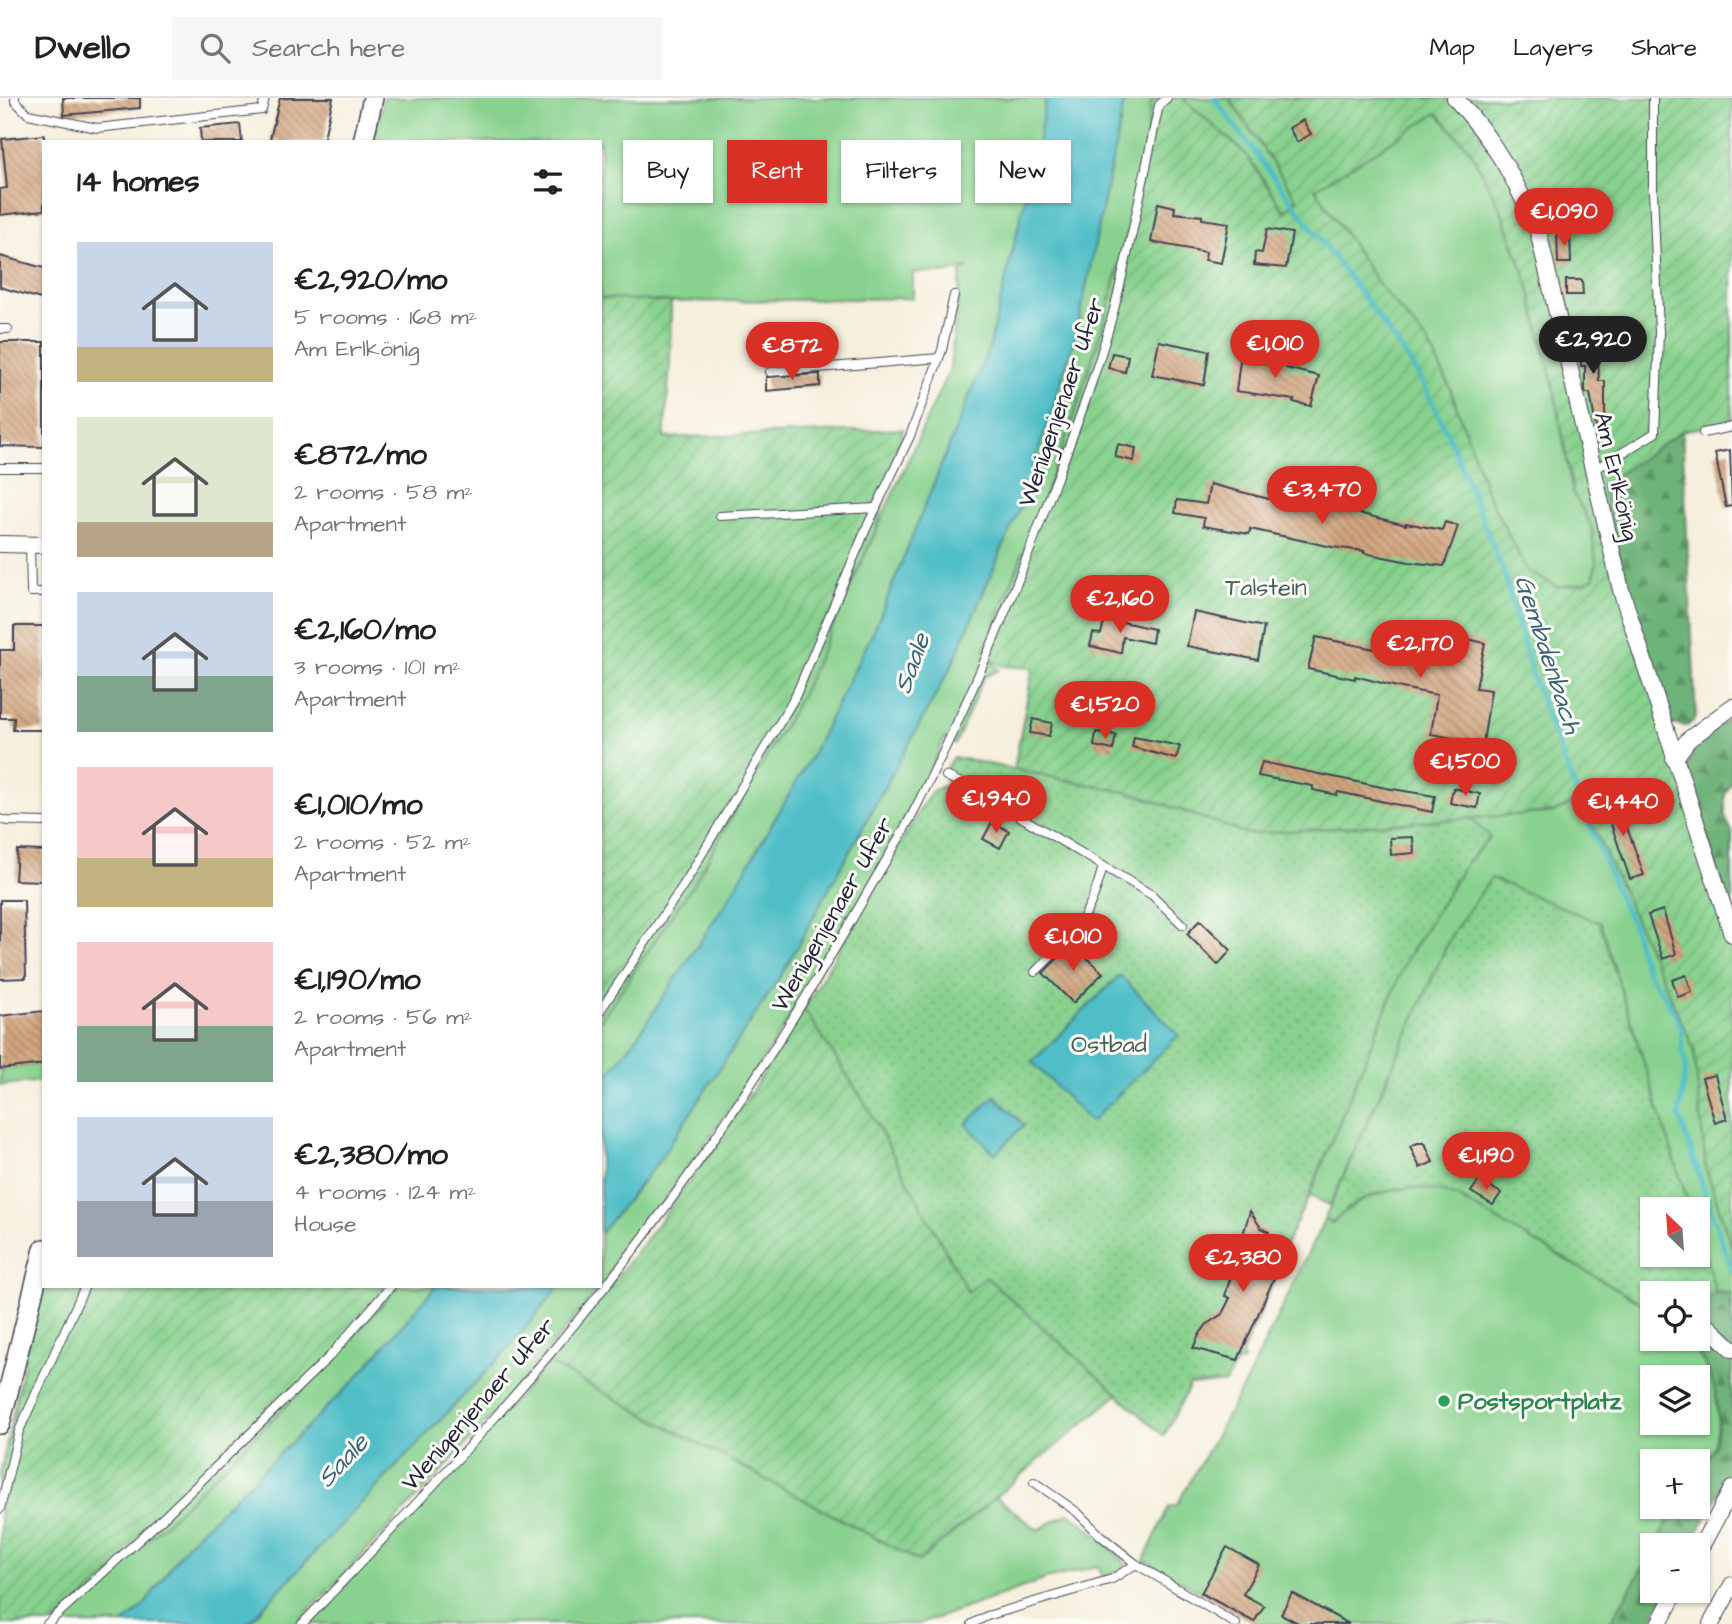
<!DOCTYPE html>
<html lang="en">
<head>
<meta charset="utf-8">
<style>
  body { margin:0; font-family:"Architects Daughter",sans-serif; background:#f6f6f6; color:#202124; height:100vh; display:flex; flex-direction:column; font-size:26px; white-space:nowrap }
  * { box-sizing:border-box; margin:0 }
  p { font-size:23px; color:#757577 }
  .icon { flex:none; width:38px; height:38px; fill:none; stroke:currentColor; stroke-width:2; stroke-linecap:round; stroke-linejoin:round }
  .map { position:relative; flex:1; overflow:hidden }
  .sheet { position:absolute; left:42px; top:42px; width:560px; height:1148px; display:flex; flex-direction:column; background:#fff; border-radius:0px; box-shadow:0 2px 5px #0004 }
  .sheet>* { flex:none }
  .banner { position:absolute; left:623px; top:42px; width:665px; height:63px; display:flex; gap:14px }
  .needle { width:46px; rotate:335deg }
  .buttons { position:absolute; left:1640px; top:1099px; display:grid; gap:14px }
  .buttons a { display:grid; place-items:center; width:70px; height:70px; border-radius:0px; background:#fff; box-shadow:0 2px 5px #0004; font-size:35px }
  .price { position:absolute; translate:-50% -60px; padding:0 16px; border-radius:24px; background:#d93025; color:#fff; font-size:23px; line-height:46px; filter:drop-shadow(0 2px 4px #0008) }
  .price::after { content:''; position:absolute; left:50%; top:42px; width:21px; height:16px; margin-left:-10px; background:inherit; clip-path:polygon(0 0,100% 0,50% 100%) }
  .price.current { background:#222; color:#fff }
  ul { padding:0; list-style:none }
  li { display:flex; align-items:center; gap:21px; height:175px; padding:0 35px }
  li span { display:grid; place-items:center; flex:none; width:196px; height:140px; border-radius:0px; color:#555 }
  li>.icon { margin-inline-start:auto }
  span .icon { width:84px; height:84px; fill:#fffc; stroke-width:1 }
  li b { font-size:30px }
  h2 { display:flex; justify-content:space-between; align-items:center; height:84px; padding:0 35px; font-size:30px }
  .pill { padding:0 24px; border-radius:0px; background:#fff; box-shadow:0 2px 5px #0004; font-size:24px; line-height:63px }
  .pill.current { background:#d93025; color:#fff }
  header { display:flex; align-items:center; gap:42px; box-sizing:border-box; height:98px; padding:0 35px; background:#fff; border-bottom:2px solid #e0e0e0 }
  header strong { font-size:33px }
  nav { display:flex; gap:38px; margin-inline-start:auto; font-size:24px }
  .search { width:490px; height:63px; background:#f6f6f6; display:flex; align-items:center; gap:18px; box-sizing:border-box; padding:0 24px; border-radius:0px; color:#757577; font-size:26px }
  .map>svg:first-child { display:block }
</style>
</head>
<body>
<header>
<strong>Dwello</strong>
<div class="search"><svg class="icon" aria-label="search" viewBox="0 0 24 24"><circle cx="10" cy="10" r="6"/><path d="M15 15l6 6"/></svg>Search here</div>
<nav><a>Map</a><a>Layers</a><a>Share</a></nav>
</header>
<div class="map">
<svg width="1732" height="1526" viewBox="0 0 1732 1526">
  <defs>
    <pattern id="forest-firs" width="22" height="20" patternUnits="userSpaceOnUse" patternTransform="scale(1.75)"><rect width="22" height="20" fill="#6eb379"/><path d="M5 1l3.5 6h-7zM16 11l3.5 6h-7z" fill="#5a9164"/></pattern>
    <pattern id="park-dots" width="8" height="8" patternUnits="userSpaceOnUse" patternTransform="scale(1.75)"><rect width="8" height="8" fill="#88d18e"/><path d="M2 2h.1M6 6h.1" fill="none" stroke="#75b37b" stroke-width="1.8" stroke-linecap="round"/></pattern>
    <pattern id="garden-furrows" width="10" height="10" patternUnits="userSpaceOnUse" patternTransform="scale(1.75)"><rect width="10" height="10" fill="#88d18e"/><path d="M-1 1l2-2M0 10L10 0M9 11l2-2" fill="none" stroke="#75b37b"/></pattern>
    <pattern id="building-back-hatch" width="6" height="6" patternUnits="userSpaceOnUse" patternTransform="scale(1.75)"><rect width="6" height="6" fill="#d1a47e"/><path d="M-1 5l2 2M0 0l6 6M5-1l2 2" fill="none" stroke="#a98568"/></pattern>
  </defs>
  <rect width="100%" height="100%" fill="#fdfcf7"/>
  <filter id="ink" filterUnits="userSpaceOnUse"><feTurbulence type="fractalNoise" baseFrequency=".0143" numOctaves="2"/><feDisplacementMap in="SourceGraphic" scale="14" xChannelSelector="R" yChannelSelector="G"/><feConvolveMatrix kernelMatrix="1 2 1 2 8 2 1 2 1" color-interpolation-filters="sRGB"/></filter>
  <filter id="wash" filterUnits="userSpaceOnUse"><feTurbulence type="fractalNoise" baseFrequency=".00686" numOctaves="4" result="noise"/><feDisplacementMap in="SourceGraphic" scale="28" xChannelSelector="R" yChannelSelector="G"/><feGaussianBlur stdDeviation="1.57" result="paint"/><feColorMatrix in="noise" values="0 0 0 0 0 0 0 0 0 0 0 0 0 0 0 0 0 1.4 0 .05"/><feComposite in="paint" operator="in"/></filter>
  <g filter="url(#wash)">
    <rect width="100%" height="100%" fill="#f6efdd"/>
    <g fill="#88d18e" stroke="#557a64" stroke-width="2" fill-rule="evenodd">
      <path d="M384,0H1046L1037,51L990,247L876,528L813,655L731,797L635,942L600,987V923L694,785L800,600L950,270L961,173L969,169L947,175L913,174V200L671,204L600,200V44H373Z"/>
      <path d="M1125,0H1155L1151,5C1147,31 1145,58 1139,84C1106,245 1046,399 985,551L989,562L999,572L984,579L955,646L945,640C852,835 733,1018 600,1187V1136L658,1064L782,876L951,569L1022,405L1077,233Z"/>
      <path d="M1182,0H1229L1297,101L1285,114L1245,55Z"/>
      <path d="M1437,15L1470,52L1500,109L1528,186L1554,290L1573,395L1591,427L1596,463L1594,480L1585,485L1557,489L1527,473L1488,397L1448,285L1427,243L1382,191L1315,90Z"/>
      <path d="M1581,700L1694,951L1706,1071L1732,1150V1196L1716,1194L1698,1135V1111H1690L1600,825L1463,822L1451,838L1330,1107L1309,1098L1406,862L1466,765L1490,740L1470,720L1555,714Z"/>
      <path d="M44,966V983L0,987V971Z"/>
      <path d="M1413,1089L1436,1090L1455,1098L1652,1211V1241H1698V1239L1732,1276L1691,1447H1652L1650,1526H1258L1144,1462L1169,1409L1177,1407L1248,1280L1324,1122L1333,1125C1354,1101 1382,1093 1413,1089ZM1652,1279H1698V1325H1652ZM1652,1363H1698V1409H1652Z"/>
      <path d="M398,1188H436L355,1282L186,1447L143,1509L123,1526H54L168,1423L334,1261Z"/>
      <path d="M559,1188H600C507,1308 401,1417 296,1526H247L516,1242Z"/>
      <path d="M548,1265L919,1463L996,1399L1038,1432L1069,1415C1089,1429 1109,1446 1125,1465L1123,1472L1103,1479L1098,1468L1046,1481L920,1526H307L443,1382Z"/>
    </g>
    <g fill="url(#forest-firs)" stroke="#486a5a" stroke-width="2">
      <path d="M1682,333L1696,620L1687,628L1670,626L1646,557L1601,388Z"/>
      <path d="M1732,619V684L1725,696V719L1732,734V817L1686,673L1695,647L1703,639Z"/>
      <path d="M1716,1194L1732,1196V1375L1723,1387L1691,1447H1655L1675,1409H1698C1698,1399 1695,1385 1699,1375C1702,1365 1712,1357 1715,1346C1722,1315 1717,1282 1698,1256L1700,1240L1698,1239V1209Z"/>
      <path d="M1652,1454V1493H1667L1650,1526H1609Z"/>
    </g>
    <g fill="url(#park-dots)" stroke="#557a64" stroke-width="2">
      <path d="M953,659L1135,696L1248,736L1470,720L1490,739L1466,765L1406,862L1309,1098L1284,1150L1287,1152L1242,1256L1243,1264L1236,1265L1225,1285L1190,1287L1164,1338L986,1179L968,1195L865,1005L804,911L921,710L932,693L946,687V671Z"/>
      <path d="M1491,780L1600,825L1690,1111H1652V1157H1698V1135L1716,1194L1698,1209V1195H1652V1211L1455,1098C1413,1082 1364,1090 1333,1125L1324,1122L1451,838Z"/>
    </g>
    <g fill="url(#garden-furrows)" stroke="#557a64" stroke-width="2" fill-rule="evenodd">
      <path d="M1155,0H1182L1245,55L1285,114L1297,101L1229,0H1732V323L1682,333L1601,388L1646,557L1732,817V1150L1706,1071L1694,951L1581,701L1555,714L1248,736L1135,696L1014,671L1033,570L1004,568L989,562L985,551C1046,399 1106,245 1139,84C1145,58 1147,31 1151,5ZM1437,15L1470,52L1500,109L1528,186L1554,290L1573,395L1591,427L1596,463L1594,480L1585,485L1557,489L1527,473L1488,397L1448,285L1427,243L1382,191L1315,91Z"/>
      <path d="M600,200L671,204L670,267L664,340L903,331L876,431L800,600L694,785L600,923Z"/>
      <path d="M804,911L865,1005L968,1194L986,1179L1118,1296L919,1463L548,1265C640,1152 729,1036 804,911Z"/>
      <path d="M44,1188H398L334,1261L168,1423L54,1526H0V1378L29,1238Z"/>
    </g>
    <g fill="#50bec7" stroke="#397081" stroke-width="2">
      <path d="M1046,0H1125L1077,233L1022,405L951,569L782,876L658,1064L600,1136V987L635,942L731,797L813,655L876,528L990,247L1037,51Z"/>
      <path d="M1120,877L1179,937L1091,1024L1032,964Z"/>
      <path d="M995,998L1024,1027L995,1056L966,1026Z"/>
      <path d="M436,1188H559L516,1242L247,1526H123L143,1509L186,1447L355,1282Z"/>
    </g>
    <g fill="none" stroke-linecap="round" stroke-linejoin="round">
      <path stroke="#50bec7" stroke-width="5" d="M1214,0L1372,210L1418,276L1448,336L1504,475L1534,583L1572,683L1622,806L1633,827L1639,852L1647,873L1668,903L1681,930L1682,952L1686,968L1679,1018L1732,1173"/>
    </g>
    <g id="blocks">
      <g fill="url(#building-back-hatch)">
        <path d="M63,0H140V10L64,17Z"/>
        <path d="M280,0H333L323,44H283L270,41Z"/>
        <path d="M1303,22L1311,36L1297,44L1289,30Z"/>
        <path d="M240,26L242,44H201L200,30Z"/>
        <path d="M44,37V112L0,117V91L7,90L2,41Z"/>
        <path d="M1158,105L1175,109L1174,115L1202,118V121L1229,125L1221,165L1205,162L1206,154L1151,144Z"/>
        <path d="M1267,131L1292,135L1286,170L1254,167L1255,154L1262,155Z"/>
        <path d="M1557,135H1570L1571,165H1558Z"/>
        <path d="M0,158L44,170V202L0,189Z"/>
        <path d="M1566,182H1582L1583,197H1566Z"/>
        <path d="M1580,229H1597L1599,283H1605V340H1598L1590,295H1586L1585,292V268H1581Z"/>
        <path d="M772,243H786V249H820L821,263L762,267L761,250H773Z"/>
        <path d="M1159,243L1209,253L1204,287L1152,277Z"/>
        <path d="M0,244H44V349L0,348Z"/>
        <path d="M1112,255L1128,258L1125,274L1108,270Z"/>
        <path d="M1241,255L1287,265L1286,270L1319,278L1311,308L1293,304L1294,302L1236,293Z"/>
        <path d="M820,276V288L766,293V279Z"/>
        <path d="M1118,346L1136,350L1134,363L1115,359Z"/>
        <path d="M1730,352L1732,408L1726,409L1715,355Z"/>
        <path d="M1210,386L1273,402L1358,415L1406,427V425L1442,432L1445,424L1458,428L1444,468L1409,464L1364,455V453L1332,449L1250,431L1249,436L1203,428L1204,420L1175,415L1177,402L1206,406Z"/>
        <path d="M1112,478L1130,483L1126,497L1109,492Z"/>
        <path d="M1194,514L1264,529L1258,562L1187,548Z"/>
        <path d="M1105,520L1154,531L1152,545L1123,539L1121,555L1090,548L1093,535L1101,536Z"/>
        <path d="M14,528H44L43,632H13L14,620H0V552H14Z"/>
        <path d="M1454,538L1485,545L1476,590L1491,592L1483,645L1431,636L1437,597L1397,589L1355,578V581L1308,571L1316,539L1384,553V549L1399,552L1398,555L1449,563Z"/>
        <path d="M1033,621L1052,625L1049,638L1030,635Z"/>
        <path d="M1096,634L1116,637L1113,652L1094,648Z"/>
        <path d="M1134,639L1180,648L1176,661L1132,649Z"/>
        <path d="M1262,664L1386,690L1435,698L1432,714L1338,694L1337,697L1313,692V688L1258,678Z"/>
        <path d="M1453,690L1480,696L1477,710L1450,705Z"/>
        <path d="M1616,699L1644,777L1630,781L1603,703Z"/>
        <path d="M992,724L1009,733L1000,750L983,741Z"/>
        <path d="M1413,739L1414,755L1391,757L1390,740Z"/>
        <path d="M17,752L44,753V783L15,782Z"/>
        <path d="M0,802H24L26,880L0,881Z"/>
        <path d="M1663,812L1676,856L1663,861L1648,817Z"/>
        <path d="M1200,822L1231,852L1218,867L1187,836Z"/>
        <path d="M1072,846L1103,875L1073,905L1043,875Z"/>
        <path d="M1686,877L1692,894L1678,899L1672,882Z"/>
        <path d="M44,913V966L0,971V918Z"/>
        <path d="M1715,977L1727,1021L1715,1025L1702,980Z"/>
        <path d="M1418,1045H1425L1433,1064L1420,1070L1410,1048Z"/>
        <path d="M1479,1082L1501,1095L1493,1107L1471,1094Z"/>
        <path d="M1250,1113L1261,1130L1269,1134L1265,1144L1286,1153L1238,1262L1193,1250L1199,1237L1207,1226L1222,1216L1230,1200L1225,1198Z"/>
        <path d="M1227,1449L1259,1467L1243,1496L1264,1508L1254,1524L1201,1495Z"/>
        <path d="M1292,1495L1349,1526H1300L1281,1516Z"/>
      </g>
    </g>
  </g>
  <g filter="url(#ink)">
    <use href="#blocks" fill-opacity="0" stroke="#424153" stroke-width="2"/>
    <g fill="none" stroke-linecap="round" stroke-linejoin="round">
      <defs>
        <g id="service">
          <path d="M15,0V3L28,16L97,30L262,12L265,0"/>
          <path d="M0,231H8"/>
          <path d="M770,274L939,260"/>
          <path d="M1703,335L1732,329"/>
          <path d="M0,370H44"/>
          <path d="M1592,373L1655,335L1659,234L1653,92V0"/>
          <path d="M720,418L876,410"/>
          <path d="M30,447L31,494H44"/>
          <path d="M946,678L972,690L1152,797L1183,827"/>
          <path d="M0,721L7,723L44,724"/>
          <path d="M1035,874C1074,836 1089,823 1103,768"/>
          <path d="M600,913L686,783L795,599L866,431L910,338L942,252L954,197"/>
          <path d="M1034,1384L1077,1414L1101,1438L1136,1466L1236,1526"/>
          <path d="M0,1411L19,1333L85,1188"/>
          <path d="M47,1526L164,1419L330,1258L391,1188"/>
          <path d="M302,1526C427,1396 552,1264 659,1118C734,1018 800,912 862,804C881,770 902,738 919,703C969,605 1011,504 1049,401C1072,340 1096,278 1113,215C1131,147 1144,77 1159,7L1167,0"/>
          <path d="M972,1526L987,1518L1112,1481L1136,1466"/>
        </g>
        <g id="minor">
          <path d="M1455,0C1495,43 1514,79 1538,133L1621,492L1732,836"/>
          <path d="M0,446L44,447"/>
          <path d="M1674,661L1688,642L1732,609"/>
          <path d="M1698,1219L1732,1251"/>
          <path d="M1698,1454L1732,1391"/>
          <path d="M1659,1526L1676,1493"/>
          <path d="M1711,1526L1732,1487"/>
        </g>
        <g id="tertiary">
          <path d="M363,44L373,0"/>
          <path d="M0,1326L44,1151"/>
        </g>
      </defs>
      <use href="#service" stroke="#424153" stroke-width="10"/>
      <use href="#minor" stroke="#424153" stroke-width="18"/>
      <use href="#tertiary" stroke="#424153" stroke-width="22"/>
      <use href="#service" stroke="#fff" stroke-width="8"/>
      <use href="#minor" stroke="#fff" stroke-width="16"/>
      <use href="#tertiary" stroke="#fff" stroke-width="19"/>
    </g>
  </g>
  <circle fill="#2e9e5b" stroke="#fdfcf7" stroke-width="2.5" cx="1444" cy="1303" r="7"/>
  <g text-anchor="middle" stroke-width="6" stroke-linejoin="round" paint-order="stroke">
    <g font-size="24" fill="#22223b" stroke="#fdfcf7">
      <text transform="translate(1061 304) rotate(-71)" y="8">Wenigenjenaer Ufer</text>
      <text transform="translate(1617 378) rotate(77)" y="8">Am Erlkönig</text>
      <text transform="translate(832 816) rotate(-60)" y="8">Wenigenjenaer Ufer</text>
      <text transform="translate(478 1306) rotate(-49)" y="8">Wenigenjenaer Ufer</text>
    </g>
    <g font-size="24" fill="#465f58" stroke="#fdfcf7">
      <text x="1266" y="497">Talstein</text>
      <text x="1109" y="954">Ostbad</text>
    </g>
    <g font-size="24" font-weight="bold" fill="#27864d" stroke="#fdfcf7" text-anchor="start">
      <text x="1458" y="1311">Postsportplatz</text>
    </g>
    <g font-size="26" font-style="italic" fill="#346073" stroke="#fdfcf7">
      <text transform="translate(1549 556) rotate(72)" y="9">Gembdenbach</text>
      <text transform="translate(911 565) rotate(-70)" y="9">Saale</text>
      <text transform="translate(342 1362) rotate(-47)" y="9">Saale</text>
    </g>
  </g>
</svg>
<div class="buttons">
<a><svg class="needle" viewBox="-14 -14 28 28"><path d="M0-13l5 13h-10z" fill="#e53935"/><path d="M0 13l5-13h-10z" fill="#757577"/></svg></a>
<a><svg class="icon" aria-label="locate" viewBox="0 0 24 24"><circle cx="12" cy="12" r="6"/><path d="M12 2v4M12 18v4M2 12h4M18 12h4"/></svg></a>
<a><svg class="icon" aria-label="layers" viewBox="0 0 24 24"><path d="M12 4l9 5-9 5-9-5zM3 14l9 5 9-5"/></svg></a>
<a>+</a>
<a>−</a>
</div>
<b class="price" style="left:1564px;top:150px">€1,090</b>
<b class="price current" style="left:1593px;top:278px">€2,920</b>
<b class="price" style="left:1275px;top:282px">€1,010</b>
<b class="price" style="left:792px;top:284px">€872</b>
<b class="price" style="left:1322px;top:428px">€3,470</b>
<b class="price" style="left:1120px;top:537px">€2,160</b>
<b class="price" style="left:1420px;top:582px">€2,170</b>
<b class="price" style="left:1105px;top:643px">€1,520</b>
<b class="price" style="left:1465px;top:700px">€1,500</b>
<b class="price" style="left:996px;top:737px">€1,940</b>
<b class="price" style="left:1623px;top:740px">€1,440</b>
<b class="price" style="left:1073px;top:875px">€1,010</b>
<b class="price" style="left:1486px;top:1094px">€1,190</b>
<b class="price" style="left:1243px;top:1196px">€2,380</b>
<div class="banner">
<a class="pill">Buy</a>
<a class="pill current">Rent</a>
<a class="pill">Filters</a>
<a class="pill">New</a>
</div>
<section class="sheet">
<h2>14 homes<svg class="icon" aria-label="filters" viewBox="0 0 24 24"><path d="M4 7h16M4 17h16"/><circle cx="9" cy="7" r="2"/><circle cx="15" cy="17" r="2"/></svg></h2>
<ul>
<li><span style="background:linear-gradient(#c9d6e8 75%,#c2b280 0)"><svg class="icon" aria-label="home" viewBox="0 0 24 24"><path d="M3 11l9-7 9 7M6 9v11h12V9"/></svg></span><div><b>€2,920/mo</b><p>5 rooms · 168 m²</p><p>Am Erlkönig</p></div></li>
<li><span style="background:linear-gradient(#dfe7d0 75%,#b9a48a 0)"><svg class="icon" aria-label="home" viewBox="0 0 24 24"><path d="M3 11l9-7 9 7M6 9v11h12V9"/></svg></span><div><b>€872/mo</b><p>2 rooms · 58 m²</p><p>Apartment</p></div></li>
<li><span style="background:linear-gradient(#c9d6e8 60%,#7fa58c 0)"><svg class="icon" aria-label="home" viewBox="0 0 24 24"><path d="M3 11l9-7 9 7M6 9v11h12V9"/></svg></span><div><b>€2,160/mo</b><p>3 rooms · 101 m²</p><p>Apartment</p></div></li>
<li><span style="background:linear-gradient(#f6c9c9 65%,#c2b280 0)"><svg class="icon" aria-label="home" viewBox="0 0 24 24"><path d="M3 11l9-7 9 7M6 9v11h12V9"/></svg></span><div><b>€1,010/mo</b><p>2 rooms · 52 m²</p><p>Apartment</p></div></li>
<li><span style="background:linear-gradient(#f6c9c9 60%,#7fa58c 0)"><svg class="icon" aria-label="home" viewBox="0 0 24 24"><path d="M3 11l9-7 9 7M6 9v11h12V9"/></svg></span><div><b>€1,190/mo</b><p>2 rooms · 56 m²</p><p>Apartment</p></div></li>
<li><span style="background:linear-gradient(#c9d6e8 60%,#9aa5b1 0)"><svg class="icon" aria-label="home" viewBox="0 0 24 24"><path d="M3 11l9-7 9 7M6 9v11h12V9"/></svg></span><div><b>€2,380/mo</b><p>4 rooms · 124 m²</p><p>House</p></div></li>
</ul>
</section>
</div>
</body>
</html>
